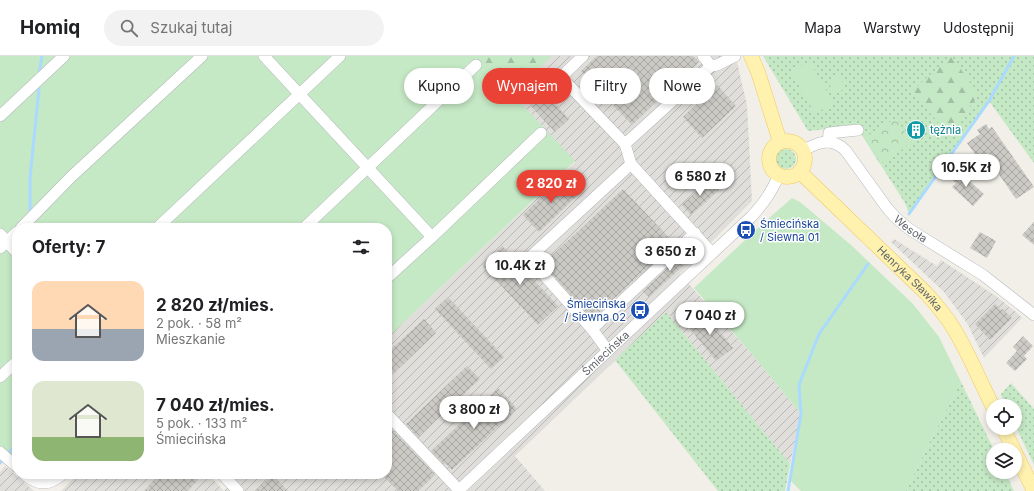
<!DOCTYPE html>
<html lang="pl">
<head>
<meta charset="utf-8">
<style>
  body { margin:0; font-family:Inter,sans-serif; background:#f2f2f2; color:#202124; height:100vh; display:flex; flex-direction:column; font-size:15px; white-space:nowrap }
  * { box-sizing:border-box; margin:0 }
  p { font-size:13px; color:#757577 }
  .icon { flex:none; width:22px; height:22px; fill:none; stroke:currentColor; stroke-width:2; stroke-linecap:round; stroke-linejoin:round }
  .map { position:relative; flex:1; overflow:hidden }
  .details { position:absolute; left:12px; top:167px; width:380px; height:256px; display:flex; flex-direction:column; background:#fff; border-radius:16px; box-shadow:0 2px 6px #0003 }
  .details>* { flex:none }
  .guide { position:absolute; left:404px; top:12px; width:380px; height:36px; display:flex; gap:8px }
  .buttons { position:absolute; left:986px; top:343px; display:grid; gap:8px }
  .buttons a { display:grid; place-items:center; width:36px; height:36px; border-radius:50%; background:#fff; box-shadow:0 2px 6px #0003; font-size:20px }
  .price { position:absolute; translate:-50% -34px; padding:0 9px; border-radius:14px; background:#fff; color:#222; font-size:13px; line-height:26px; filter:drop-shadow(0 1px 2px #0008) }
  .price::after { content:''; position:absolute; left:50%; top:24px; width:12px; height:9px; margin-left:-6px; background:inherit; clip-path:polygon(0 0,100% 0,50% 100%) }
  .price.current { background:#ea4335; color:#fff }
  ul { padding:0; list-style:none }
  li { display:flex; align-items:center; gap:12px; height:100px; padding:0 20px }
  li span { display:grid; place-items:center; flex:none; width:112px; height:80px; border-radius:12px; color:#555 }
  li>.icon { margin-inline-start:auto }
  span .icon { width:48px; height:48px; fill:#fffc; stroke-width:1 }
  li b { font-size:17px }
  h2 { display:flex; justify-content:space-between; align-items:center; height:48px; padding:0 20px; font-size:17px }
  .pill { padding:0 14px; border-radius:18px; background:#fff; box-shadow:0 2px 6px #0003; font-size:14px; line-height:36px }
  .pill.current { background:#ea4335; color:#fff }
  header { display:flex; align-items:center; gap:24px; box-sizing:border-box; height:56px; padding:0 20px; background:#fff; border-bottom:1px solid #e0e0e0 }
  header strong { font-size:19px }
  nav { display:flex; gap:22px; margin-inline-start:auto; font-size:14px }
  .search { width:280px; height:36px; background:#f2f2f2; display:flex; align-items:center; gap:10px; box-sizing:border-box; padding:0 14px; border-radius:22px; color:#757577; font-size:15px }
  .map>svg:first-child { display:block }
</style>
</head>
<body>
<header>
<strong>Homiq</strong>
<div class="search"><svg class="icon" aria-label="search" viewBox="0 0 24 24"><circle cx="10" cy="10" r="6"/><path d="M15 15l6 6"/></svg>Szukaj tutaj</div>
<nav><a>Mapa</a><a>Warstwy</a><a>Udostępnij</a></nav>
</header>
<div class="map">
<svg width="1034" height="435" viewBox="0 0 1034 435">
  <defs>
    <pattern id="industrial-furrows" width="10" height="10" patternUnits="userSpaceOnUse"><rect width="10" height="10" fill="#e0deda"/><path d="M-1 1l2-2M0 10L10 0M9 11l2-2" fill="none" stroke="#b9b8b5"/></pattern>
    <pattern id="grass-dots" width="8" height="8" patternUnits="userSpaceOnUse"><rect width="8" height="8" fill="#c5e8c5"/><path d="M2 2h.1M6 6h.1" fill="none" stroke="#a3c0a4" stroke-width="1.8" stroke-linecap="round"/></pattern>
    <pattern id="forest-firs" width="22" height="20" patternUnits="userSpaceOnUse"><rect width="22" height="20" fill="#c5e8c5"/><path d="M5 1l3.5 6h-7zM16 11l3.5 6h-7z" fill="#a3c0a4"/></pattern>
    <pattern id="park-crowns" width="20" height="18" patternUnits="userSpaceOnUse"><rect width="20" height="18" fill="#c5e8c5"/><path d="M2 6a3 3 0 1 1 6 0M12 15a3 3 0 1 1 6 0" fill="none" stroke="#a3c0a4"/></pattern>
    <pattern id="building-cross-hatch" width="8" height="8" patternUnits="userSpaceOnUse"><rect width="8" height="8" fill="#cccac5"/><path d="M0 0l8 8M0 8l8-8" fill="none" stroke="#a9a8a4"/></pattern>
  </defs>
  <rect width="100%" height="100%" fill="#f1efe8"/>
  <g fill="url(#industrial-furrows)">
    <path d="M477,0H733L737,6L747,49L752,145L680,218L756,303L801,358L790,408L666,256L515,400L545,435H61L78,418H208L224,435L242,418H387V282L575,106Z"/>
    <path d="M894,183L937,210L941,204L996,240L1017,257L1022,262L984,302L967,267L944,236L891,186Z"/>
    <path d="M5,410L34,435H0V416Z"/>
  </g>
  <g fill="url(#grass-dots)">
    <path d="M763,0H1034V107L989,45L909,158L905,147L856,70L808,75Z"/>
    <circle cx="786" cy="103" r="10"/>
    <path d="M666,256L790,408L785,435H718L615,304Z"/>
    <path d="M961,326L994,394H993V416H1005L1014,435H906L929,387Z"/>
    <path d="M1011,327L1034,353V409L1015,369V350H1006L1001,338Z"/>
  </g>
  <g fill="url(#forest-firs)">
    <path d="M477,0H552L512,37Z"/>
    <path d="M951,0L979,38L949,79L930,57L912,35Z"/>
  </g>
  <path fill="url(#park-crowns)" d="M896,62L912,87L880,108L864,82Z"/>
  <g fill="#c5e8c5">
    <path d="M0,0H477L575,105L387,282V172H17V411L0,396Z"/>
    <path d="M809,5L834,47L815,58L791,16Z"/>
    <path d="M839,19L846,32L835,38L828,26Z"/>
    <path d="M792,142L800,146L851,189L913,248L939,281L961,326L929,387L906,435H801L790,424L801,358L756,303L694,232L759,171Z"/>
  </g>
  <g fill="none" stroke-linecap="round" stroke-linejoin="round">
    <g stroke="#aadaff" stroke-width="3">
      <path d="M39,18L42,0"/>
      <path d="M30,155V122L39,33"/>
      <path d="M909,158L989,45L1014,0"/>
      <path d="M9,397L17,387"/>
      <path d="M0,407L1,406"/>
      <path d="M788,435L801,358L799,329L819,278L868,208"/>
    </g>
  </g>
  <g fill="url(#building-cross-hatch)">
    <path d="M597,0H693L699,6L632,69L581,15Z"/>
    <path d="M532,22L569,63L555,76L517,35Z"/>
    <path d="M717,29L736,50L702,82L683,61Z"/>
    <path d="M986,68L989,73L992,71L1034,131L1016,143L987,101L980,105L967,87L980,78L977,74Z"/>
    <path d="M957,114L984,138L973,150L952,131L956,127L950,122Z"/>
    <path d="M562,121L579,138L539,176L523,159Z"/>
    <path d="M709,124L719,134L691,159L682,149Z"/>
    <path d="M623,133L674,187L592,263L543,208Z"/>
    <path d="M1034,166V189L1022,179Z"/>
    <path d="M980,176L996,185L987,202L970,192Z"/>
    <path d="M502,190L558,250L538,269L482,209Z"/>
    <path d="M691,190L696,198L649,241L643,235Z"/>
    <path d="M448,241L504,301L491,313L435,253Z"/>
    <path d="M995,248L1001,254L1003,253L1012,262L990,284L975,268Z"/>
    <path d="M704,256L733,292L716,305L687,269Z"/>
    <path d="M424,263L436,277L387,324V297Z"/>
    <path d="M1023,280L1033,290L1024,300L1027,303L1015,315L1006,307L1017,295L1013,291Z"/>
    <path d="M467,310L480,323L418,381L406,368Z"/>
    <path d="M498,332L517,353L452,414L446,408L445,409L431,395Z"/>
    <path d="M387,368L435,419L418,435H398L381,418H387Z"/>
    <path d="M159,418H203L188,435H144Z"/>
    <path d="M273,419L288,435H255Z"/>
  </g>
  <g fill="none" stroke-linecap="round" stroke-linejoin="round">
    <defs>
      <g id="minor">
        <path d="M264,0L432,181L387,222"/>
        <path d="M583,0L561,21L625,88L631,108L712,197"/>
        <path d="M711,10L717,9L735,0"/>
        <path d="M0,60L64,0"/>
        <path d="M828,86L829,77L858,74"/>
        <path d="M625,88L711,10L703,0"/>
        <path id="s1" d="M803,94C814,89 826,82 838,89C841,90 844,93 846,95L887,152L896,162L909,173L983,219L1034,259"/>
        <path d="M631,108L529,202L592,273L695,177"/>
        <path d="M21,172L72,120L202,0"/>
        <path d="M157,172L340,0"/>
        <path d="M304,172L476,9"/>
        <path d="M0,178L17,197"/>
        <path d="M432,181L541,77"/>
        <path d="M0,192L17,176"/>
        <path d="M592,273L608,295"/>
        <path d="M0,321L17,305"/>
        <path d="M387,358L459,434"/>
        <path d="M0,396L17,411"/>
        <path d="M24,418C38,430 49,430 63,418"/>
        <path d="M222,418L238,435"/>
        <path id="s2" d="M458,435L751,161C764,147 771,137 779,119"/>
      </g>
      <g id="major">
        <path d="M751,0L758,16L780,86"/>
        <circle cx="787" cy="103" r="18"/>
        <path id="s3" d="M800,116L926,237C936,248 946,260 954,273C969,298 980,325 993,351"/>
        <path d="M1003,372L1014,394"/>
        <path d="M1015,396L1034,435"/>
      </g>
    </defs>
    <use href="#minor" stroke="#b5b8bc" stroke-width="12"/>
    <use href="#major" stroke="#f2c960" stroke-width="15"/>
    <use href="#minor" stroke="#fff" stroke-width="11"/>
    <use href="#major" stroke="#fff2af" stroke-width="14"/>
  </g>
  <defs>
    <symbol id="building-disc" viewBox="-11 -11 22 22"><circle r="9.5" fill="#0f9aa8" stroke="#fff"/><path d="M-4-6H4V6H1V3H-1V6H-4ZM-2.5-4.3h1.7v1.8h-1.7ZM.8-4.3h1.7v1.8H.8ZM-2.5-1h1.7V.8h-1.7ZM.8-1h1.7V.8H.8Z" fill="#fff"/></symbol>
    <symbol id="bus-disc" viewBox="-11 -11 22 22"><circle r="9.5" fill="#1a4fb4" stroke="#fff"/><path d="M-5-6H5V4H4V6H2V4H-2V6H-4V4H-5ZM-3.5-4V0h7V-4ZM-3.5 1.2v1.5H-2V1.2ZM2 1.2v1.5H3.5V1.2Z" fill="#fff"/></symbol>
  </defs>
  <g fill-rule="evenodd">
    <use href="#building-disc" x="905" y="63" width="22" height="22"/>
    <use href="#bus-disc" x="735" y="163" width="22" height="22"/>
    <use href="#bus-disc" x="629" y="243" width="22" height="22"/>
  </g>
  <g text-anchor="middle" stroke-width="3" stroke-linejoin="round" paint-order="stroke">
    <g font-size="11" fill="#0d838f" stroke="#fff" text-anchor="start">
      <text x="930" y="78">tężnia</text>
    </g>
    <g font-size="11" fill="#164399" stroke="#fff" text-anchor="start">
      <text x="760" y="172">Śmiecińska<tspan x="760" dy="13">/ Siewna 01</tspan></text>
      <text x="626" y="252" text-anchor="end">Śmiecińska<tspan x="626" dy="13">/ Siewna 02</tspan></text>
    </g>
    <g font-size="11" fill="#5f6368" stroke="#fff">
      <text dy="4" stroke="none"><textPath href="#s1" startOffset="149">Wesoła</textPath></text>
      <text dy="4" stroke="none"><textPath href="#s3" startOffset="153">Henryka Sławika</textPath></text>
      <text dy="4" stroke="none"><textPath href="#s2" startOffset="202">Śmiecińska</textPath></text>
    </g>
  </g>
</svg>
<div class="buttons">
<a><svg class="icon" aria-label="locate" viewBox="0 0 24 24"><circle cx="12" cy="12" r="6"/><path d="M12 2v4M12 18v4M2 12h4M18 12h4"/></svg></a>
<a><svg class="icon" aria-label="layers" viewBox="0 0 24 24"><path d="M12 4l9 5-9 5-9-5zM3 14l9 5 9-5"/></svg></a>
</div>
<b class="price" style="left:966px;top:132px">10.5K zł</b>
<b class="price" style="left:700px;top:141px">6 580 zł</b>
<b class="price current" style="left:551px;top:148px">2 820 zł</b>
<b class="price" style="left:670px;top:216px">3 650 zł</b>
<b class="price" style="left:520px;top:230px">10.4K zł</b>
<b class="price" style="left:710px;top:280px">7 040 zł</b>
<b class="price" style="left:474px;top:374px">3 800 zł</b>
<div class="guide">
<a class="pill">Kupno</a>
<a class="pill current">Wynajem</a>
<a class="pill">Filtry</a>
<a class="pill">Nowe</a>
</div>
<section class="details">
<h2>Oferty: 7<svg class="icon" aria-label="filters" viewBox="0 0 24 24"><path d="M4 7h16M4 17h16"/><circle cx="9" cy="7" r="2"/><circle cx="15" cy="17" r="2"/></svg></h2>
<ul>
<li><span style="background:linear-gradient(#ffd9b3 60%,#9aa5b1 0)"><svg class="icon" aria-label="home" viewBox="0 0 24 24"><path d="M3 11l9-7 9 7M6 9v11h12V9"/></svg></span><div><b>2 820 zł/mies.</b><p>2 pok. · 58 m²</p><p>Mieszkanie</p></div></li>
<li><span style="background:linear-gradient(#dfe7d0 70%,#8fb573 0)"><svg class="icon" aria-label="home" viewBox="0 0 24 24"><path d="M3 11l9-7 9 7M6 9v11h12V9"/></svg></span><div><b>7 040 zł/mies.</b><p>5 pok. · 133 m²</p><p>Śmiecińska</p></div></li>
</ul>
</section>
</div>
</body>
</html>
